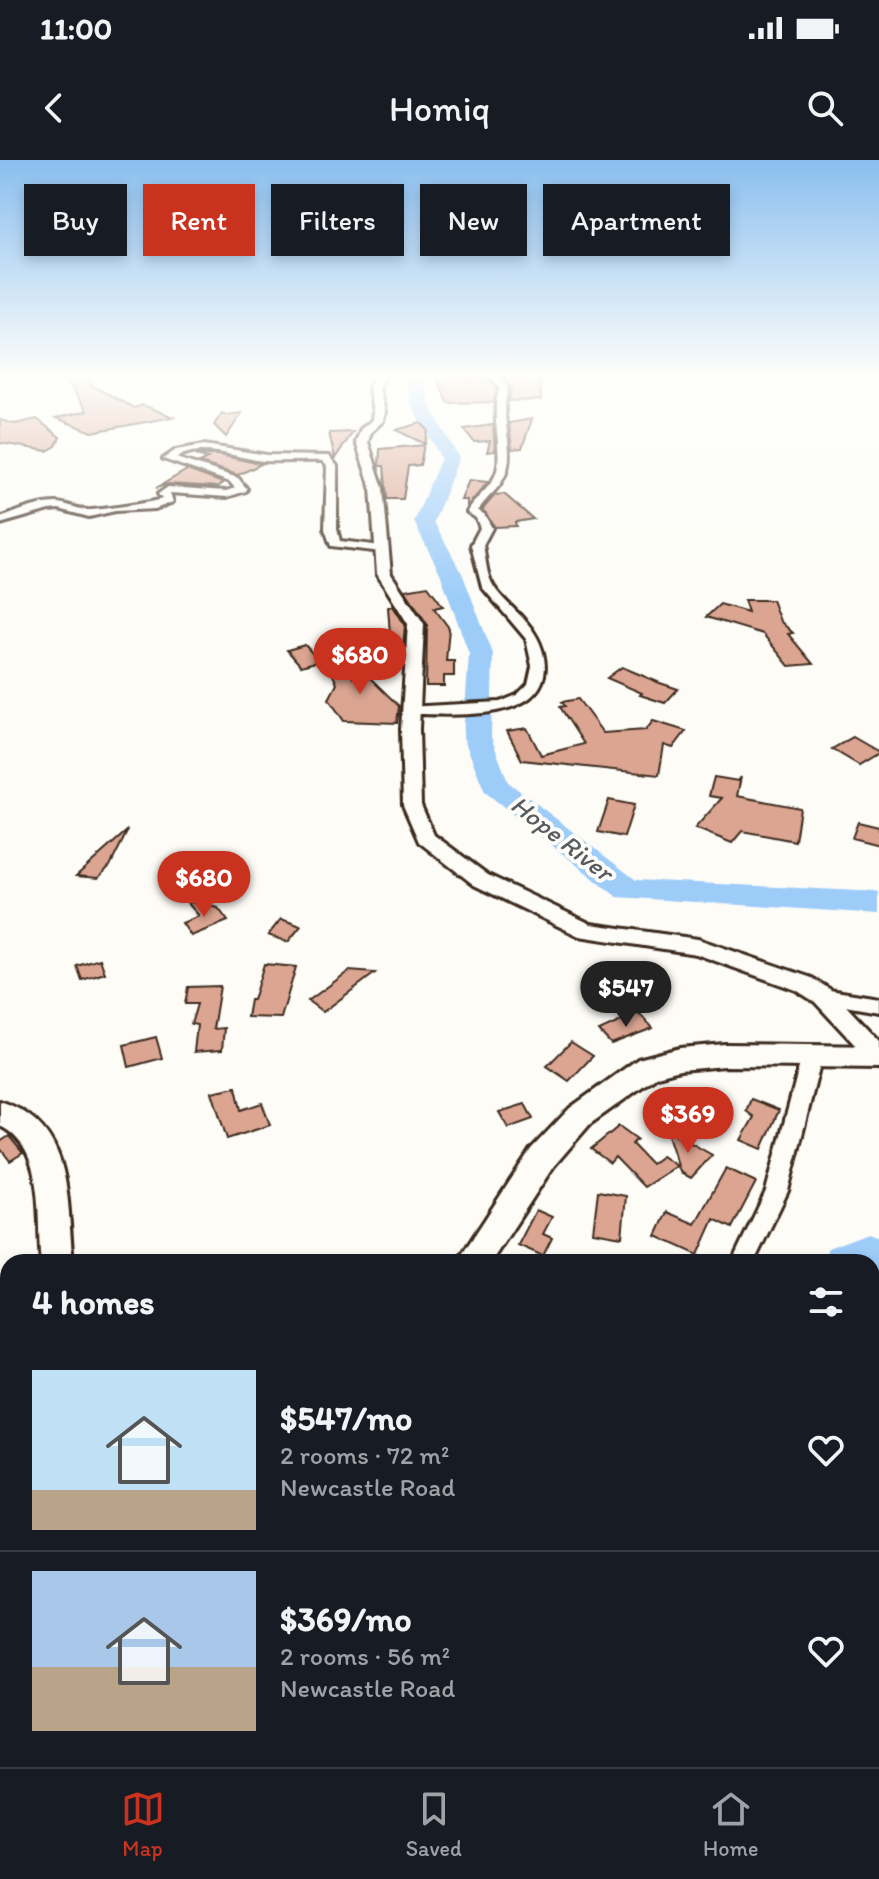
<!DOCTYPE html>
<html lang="en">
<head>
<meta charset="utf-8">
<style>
  body { margin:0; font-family:Itim,sans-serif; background:#20242c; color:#f1f3f6; height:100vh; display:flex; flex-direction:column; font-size:30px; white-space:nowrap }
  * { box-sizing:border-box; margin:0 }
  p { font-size:26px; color:#9ea1a6 }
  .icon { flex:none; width:44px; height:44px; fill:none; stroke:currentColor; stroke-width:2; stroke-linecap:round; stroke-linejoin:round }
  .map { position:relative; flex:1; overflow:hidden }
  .sheet { position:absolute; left:0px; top:1094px; width:880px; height:514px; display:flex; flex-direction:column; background:#171b24; border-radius:24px 24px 0 0; box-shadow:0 4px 12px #0003 }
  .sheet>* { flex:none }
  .guide { position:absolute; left:24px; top:24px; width:832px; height:72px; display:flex; gap:16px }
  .price { position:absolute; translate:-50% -68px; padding:0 18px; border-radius:28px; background:#c8321e; color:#fff; font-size:26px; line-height:52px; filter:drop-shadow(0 2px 4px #0008) }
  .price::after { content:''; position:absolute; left:50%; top:48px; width:24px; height:18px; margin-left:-12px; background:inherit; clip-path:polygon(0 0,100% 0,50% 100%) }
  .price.current { background:#222; color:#fff }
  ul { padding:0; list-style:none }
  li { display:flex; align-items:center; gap:24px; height:200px; padding:0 32px }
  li+li { border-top:2px solid #363941 }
  li span { display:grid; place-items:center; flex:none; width:224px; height:160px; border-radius:0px; color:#555 }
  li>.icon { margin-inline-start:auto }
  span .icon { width:96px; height:96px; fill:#fffc; stroke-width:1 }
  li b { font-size:34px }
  h2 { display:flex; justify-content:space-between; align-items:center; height:96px; padding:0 32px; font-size:34px }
  .tag { padding:0 28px; border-radius:0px; background:#171b24; box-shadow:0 4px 12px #0003; font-size:28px; line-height:72px }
  .tag.current { background:#c8321e; color:#fff }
  .status { display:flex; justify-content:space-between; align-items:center; height:56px; padding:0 40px; background:#171b24; direction:ltr }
  .status svg { height:22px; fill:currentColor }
  header { display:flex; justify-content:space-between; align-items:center; height:104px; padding:0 32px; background:#171b24; font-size:36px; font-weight:600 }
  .tab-bar { display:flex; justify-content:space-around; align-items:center; height:112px; border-top:2px solid #363941; background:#171b24; font-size:22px; color:#9ea1a6 }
  .tab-bar a { display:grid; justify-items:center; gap:4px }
  .tab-bar .current { color:#c8321e }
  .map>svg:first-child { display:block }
</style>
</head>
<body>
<div class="status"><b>11:00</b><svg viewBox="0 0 49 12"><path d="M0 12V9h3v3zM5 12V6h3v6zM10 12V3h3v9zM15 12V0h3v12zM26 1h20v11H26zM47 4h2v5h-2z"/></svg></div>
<header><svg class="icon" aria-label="back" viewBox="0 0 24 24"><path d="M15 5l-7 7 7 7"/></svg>Homiq<svg class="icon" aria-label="search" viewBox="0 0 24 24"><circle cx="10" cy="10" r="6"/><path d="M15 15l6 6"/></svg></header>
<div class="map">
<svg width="879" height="1607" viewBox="0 0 879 1607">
  <rect width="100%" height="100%" fill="#fdfcf7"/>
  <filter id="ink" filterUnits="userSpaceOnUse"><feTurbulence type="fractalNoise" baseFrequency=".0125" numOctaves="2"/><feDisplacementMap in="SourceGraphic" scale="16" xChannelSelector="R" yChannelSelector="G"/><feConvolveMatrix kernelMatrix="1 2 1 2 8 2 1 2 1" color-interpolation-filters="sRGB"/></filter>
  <g filter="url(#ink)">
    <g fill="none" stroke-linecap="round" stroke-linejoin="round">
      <g fill="#9dccf9" fill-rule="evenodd">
        <path d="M405,214H421L430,246L459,298L434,362L462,413L493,494L491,577L508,622L636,720L879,732V754L617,737L485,632L463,577L469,494L440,413L414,362L441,298L412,246Z"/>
        <path d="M868,1073L879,1077V1115L872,1112V1102H822L828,1088Z"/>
        <path d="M8,1250V1298L0,1300V1252Z"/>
      </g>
    </g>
    <g fill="#dba592" stroke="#3b2a1e" stroke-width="2">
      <path d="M48,214H90L91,225L134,248L143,245L173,257L92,272L56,258L87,251L71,227Z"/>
      <path d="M435,214L489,218L497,229L494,242L448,243Z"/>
      <path d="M507,214L540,216L541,240L509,241L511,229L505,219Z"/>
      <path d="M222,253L226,255L242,253L226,277L214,265Z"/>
      <path d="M37,259L60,277L56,286L47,291L0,283V260L15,264Z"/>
      <path d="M532,259L522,288L512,289L509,263Z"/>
      <path d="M421,263L428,270L425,284L396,270Z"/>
      <path d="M493,265L495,291L487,292L490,281L474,282L464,269Z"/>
      <path d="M353,272L335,298L329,273Z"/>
      <path d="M424,285L420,305L408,306L403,339H387L384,306H379L380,289Z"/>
      <path d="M195,295H219L261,304L238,315L200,303L208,298Z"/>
      <path d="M187,310L223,323L218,327L168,324L156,328Z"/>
      <path d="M469,320L488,322L467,347V340H461Z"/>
      <path d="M504,334L533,359L515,362L516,366L495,367L482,350L495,335Z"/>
      <path d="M428,426L443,446L434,448L449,468L446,501H454V516H444V526H426L427,464L405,430Z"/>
      <path d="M744,440H772L780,461L793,473L788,474L813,504L789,506L763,474L706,457L720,444L748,452Z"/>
      <path d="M393,446L405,465L403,487H391L388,447Z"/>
      <path d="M305,485L319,501L301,506L287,490Z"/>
      <path d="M341,494L353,518L366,514L399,546L397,563L344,561L329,539L337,524L325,497Z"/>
      <path d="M622,507L660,523L678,529L665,543L640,535L642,533L607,518Z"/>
      <path d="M578,539L603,573L646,570L653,561L686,571L673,588L664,585L659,615L522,600L507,571L527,568L541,595L584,584L560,547L565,546L562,542Z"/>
      <path d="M853,577L879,592V593L859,605L832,589Z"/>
      <path d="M714,617L738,621L741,617L737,636L800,648L795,681L742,671L732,683L695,668L722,638L709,636Z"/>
      <path d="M609,640L634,645L624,677L598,672Z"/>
      <path d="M858,662L879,667V685L852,678Z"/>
      <path d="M128,670L110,706L98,718L76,716Z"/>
      <path d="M186,741L218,748L228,761L191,776L182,763L199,756Z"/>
      <path d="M281,759L301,766L288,782L268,775Z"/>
      <path d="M100,799L105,813L82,820L77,806Z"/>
      <path d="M264,804L296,807L281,858L247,857L250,840H253Z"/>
      <path d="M349,811L375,813L323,852L308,841Z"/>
      <path d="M220,826L213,869L224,868L222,890L194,892L197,865L191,864L197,844H185L188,827Z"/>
      <path d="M639,853L653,868L611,884L599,871Z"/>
      <path d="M156,877L162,898L129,907L124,885Z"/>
      <path d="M571,882L593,896L569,921L547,906Z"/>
      <path d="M236,927L241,950L262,943L270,965L227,979L212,932Z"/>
      <path d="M751,939L779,950L762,989L741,980L754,957L746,951Z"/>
      <path d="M525,944L533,959L508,968L499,952Z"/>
      <path d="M619,966L637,979L632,984L651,1004L662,996L677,1006L644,1027L615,997L610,1003L591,989Z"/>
      <path d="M666,969L712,995L691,1018L680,1012Z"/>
      <path d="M9,976L23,993L10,1001L0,988V982Z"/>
      <path d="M726,1008L756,1022L732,1068L714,1059L698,1095L656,1076L667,1052L695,1064Z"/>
      <path d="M598,1031L626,1036L622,1077L593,1072Z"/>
      <path d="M536,1050L552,1057L543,1074L552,1078L543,1096L518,1085Z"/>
    </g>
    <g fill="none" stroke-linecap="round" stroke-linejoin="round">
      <defs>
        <g id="minor">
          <path d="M490,214H498L508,228C499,256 514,285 507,310C500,331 488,334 478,351L484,354L492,368L483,385C486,399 486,415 494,427C505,444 524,455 535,474C542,485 547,502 544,515C534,563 448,554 411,554L404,550L406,547L500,542L517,535L528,524L532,506L526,479L482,427L471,385L480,368L476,358L467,352C477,335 496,325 498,305C501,279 490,254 500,228Z"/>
          <path d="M204,285L267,295L329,296L337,306V369L340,381L382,386L388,389L382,392L331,386L325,369L327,306L322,301C303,300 283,302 264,301C236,298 203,282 176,298L238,318L247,329L246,331L227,337L170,333L173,342L155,349L115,351L89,357L59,349L49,350L0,364V358C17,352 37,343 56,343C66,343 76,349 87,350C93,351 156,342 162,339L158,334L168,327L226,331L235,328L230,322L163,299L176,290Z"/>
          <path d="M823,829L879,838V852L816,841L814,836L816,831Z"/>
          <path d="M812,889L819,891L822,896L788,1031L754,1102H732L766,1031L802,896L805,891Z"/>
          <path d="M0,1365L8,1367V1395L0,1393Z"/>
        </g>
        <path id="tertiary" d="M375,214H385L379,228L385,252L383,261L371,272L368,282L383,328L391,414L424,464L419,569L421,645L434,675L488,715L591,764L698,779L812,818L831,830L879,881V904L870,901L815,842L796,830L696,794L579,776L474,725L419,682L403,645L401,569L408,464L377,414L371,328L356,282L361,269L372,260L373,252L369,228Z"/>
        <g id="secondary">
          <path d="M725,884L879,886V908L725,906L680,910L657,916L590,964L553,1007L491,1102H457L531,989L570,948L638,899L680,888Z"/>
          <path d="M0,941C75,966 66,1037 73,1102H41C36,1058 47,989 0,966Z"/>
        </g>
      </defs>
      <use href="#minor" stroke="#3b2a1e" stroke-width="6"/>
      <use href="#tertiary" stroke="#3b2a1e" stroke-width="6"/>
      <use href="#secondary" stroke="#3b2a1e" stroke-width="6"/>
      <use href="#minor" fill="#fdfcf7" fill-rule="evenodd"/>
      <use href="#tertiary" fill="#fdfcf7" fill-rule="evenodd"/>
      <use href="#secondary" fill="#fdfcf7" fill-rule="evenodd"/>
    </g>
  </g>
  <linearGradient id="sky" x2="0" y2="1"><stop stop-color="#8abeef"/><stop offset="0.49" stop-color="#fefefb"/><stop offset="1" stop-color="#fefefb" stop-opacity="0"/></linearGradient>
  <rect width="879" height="439" fill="url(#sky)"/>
  <g text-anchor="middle" stroke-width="8" stroke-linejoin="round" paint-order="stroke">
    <g font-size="26" font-style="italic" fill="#585b60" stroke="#fdfcf7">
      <text transform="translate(562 678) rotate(38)" y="9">Hope River</text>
    </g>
  </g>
</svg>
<b class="price" style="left:360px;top:536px">$680</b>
<b class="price" style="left:204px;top:759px">$680</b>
<b class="price current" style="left:626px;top:869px">$547</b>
<b class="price" style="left:688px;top:995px">$369</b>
<div class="guide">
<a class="tag">Buy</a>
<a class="tag current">Rent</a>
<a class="tag">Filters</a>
<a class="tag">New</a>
<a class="tag">Apartment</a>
</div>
<section class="sheet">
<h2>4 homes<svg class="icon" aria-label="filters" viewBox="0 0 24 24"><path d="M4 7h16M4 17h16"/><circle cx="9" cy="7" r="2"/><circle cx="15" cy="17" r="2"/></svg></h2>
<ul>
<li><span style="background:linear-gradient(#bfe0f5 75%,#b9a48a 0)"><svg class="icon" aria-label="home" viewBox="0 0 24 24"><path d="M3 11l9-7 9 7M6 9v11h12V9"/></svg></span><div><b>$547/mo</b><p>2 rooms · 72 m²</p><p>Newcastle Road</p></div><svg class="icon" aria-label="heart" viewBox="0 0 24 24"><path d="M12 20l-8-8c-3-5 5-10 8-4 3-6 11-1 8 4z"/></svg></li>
<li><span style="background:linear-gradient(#a9c7e8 60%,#b9a48a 0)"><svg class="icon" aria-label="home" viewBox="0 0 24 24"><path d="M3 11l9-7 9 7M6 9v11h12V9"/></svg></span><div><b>$369/mo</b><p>2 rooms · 56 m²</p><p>Newcastle Road</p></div><svg class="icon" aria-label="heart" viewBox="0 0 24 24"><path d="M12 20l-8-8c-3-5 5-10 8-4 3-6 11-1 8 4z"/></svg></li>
</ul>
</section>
</div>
<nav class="tab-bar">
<a class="current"><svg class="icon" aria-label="map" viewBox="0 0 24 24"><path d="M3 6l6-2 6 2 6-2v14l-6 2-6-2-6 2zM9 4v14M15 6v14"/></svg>Map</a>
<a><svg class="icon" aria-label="saved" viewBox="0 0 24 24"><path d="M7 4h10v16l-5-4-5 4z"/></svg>Saved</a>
<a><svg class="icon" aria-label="home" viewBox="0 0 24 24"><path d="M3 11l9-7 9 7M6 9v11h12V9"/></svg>Home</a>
</nav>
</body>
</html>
